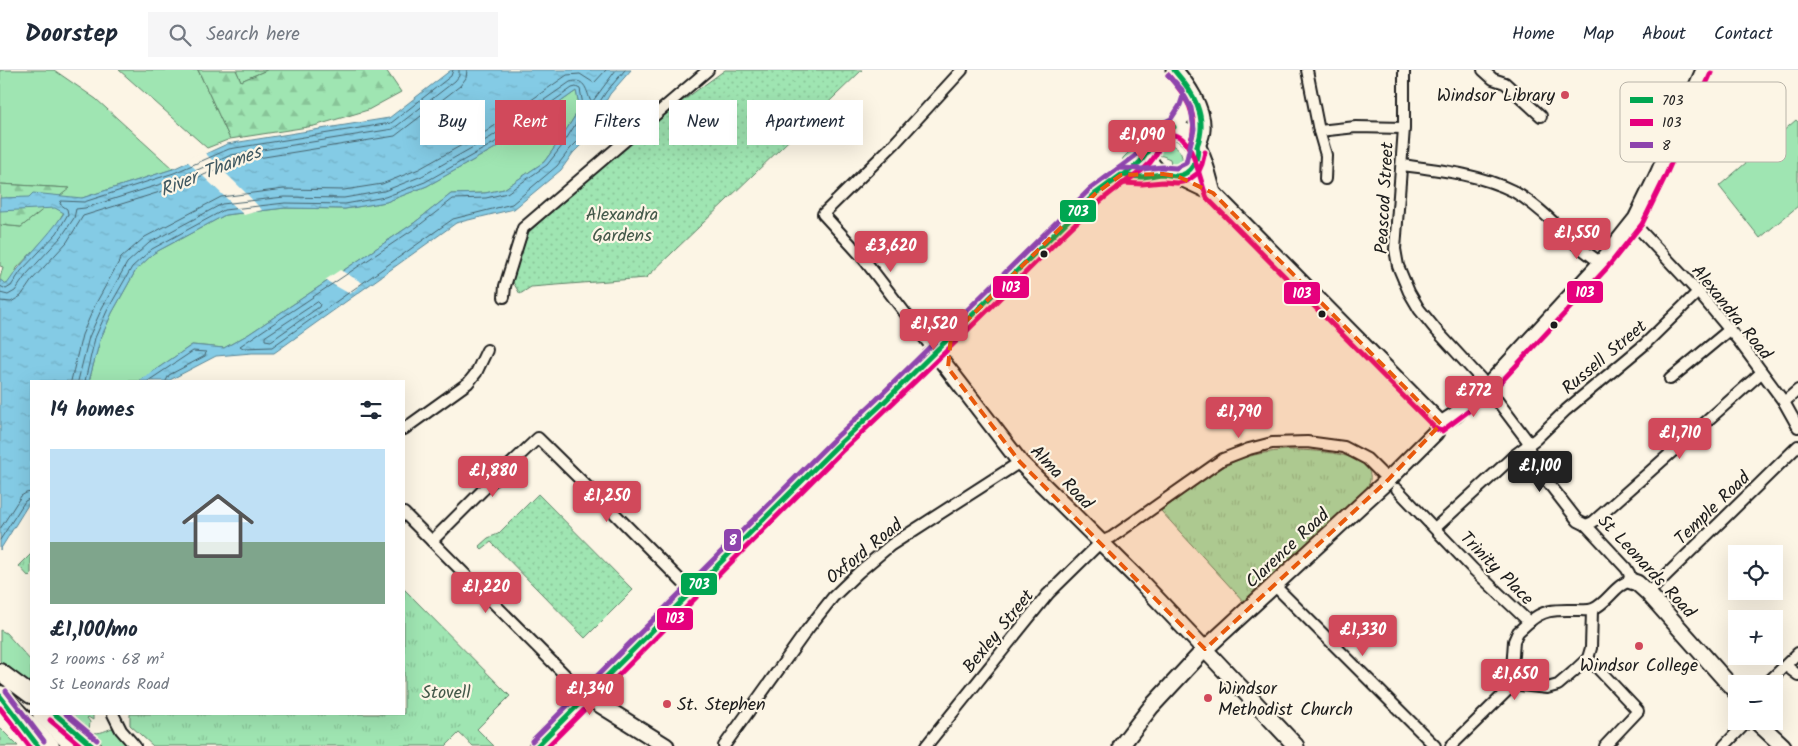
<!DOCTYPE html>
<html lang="en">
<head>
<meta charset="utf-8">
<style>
  body { margin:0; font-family:Kalam,sans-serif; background:#f6f6f7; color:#1f2937; height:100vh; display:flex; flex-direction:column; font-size:19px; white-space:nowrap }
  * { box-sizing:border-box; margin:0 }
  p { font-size:16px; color:#747a83 }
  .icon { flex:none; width:28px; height:28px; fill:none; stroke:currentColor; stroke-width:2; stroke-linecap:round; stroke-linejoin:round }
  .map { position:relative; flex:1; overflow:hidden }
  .drawer { position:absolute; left:30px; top:310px; width:375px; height:335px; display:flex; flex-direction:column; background:#fff; border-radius:0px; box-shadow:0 5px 20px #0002 }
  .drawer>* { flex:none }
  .guide { position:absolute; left:420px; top:30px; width:475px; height:45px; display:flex; gap:10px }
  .fabs { position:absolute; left:1728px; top:475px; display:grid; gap:10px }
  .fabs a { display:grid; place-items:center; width:55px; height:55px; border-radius:0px; background:#fff; box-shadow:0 5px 20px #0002; font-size:25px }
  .price { position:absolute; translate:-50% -42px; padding:0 11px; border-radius:5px; background:#d1495b; color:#fff; font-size:16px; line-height:32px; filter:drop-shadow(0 1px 2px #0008) }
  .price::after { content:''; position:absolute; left:50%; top:30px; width:15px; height:11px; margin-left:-8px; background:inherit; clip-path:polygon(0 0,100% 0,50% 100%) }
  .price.on { background:#222; color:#fff }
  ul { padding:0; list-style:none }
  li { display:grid; align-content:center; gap:10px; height:265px; padding:0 20px }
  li+li { border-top:1px solid #e0e1e3 }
  li span { display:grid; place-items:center; height:155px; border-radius:0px; color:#555 }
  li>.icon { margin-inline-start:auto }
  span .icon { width:90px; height:90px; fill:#fffc; stroke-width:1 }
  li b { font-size:21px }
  h2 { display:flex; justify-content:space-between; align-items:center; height:60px; padding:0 20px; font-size:21px }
  .tag { padding:0 18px; border-radius:0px; background:#fff; box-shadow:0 5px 20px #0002; font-size:18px; line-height:45px }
  .tag.on { background:#d1495b; color:#fff }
  header { display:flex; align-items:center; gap:30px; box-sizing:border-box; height:70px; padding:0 25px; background:#fff; border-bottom:1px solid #e0e1e3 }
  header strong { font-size:24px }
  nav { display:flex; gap:28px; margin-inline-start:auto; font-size:18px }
  .search { width:350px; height:45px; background:#f6f6f7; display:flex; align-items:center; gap:12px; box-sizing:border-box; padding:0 18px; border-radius:0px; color:#747a83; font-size:19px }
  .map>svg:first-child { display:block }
</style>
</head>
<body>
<header>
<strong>Doorstep</strong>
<div class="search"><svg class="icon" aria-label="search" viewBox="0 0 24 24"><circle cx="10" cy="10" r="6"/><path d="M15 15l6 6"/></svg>Search here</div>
<nav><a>Home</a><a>Map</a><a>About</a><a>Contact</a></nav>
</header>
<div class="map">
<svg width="1798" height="676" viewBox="0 0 1798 676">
  <defs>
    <pattern id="forest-firs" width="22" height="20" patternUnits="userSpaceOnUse" patternTransform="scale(1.25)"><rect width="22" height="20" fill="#9fe5b2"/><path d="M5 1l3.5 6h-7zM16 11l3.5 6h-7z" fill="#88c498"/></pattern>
    <pattern id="park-tufts" width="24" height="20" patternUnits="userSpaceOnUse" patternTransform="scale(1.25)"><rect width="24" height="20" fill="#9fe5b2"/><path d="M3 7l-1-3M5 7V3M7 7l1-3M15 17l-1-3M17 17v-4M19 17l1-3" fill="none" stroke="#88c498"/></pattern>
    <pattern id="garden-dots" width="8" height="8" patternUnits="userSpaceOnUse" patternTransform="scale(1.25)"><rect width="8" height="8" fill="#9fe5b2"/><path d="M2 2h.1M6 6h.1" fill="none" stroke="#88c498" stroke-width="1.8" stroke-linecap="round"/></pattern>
    <pattern id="water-ripples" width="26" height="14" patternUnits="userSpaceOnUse" patternTransform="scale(1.25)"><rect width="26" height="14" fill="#84cbe5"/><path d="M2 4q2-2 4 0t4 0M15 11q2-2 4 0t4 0" fill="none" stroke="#71aec4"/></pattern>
  </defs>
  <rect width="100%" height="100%" fill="#fcf5e5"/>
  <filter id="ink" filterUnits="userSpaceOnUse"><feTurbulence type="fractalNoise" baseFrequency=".02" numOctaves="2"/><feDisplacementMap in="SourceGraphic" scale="10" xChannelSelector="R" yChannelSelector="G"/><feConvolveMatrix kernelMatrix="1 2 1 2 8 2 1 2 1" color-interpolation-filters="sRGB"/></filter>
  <g filter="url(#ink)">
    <g fill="#9fe5b2" stroke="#5e8067">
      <path d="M0,0H54L96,29L173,99L76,130L67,137L53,160L17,198L0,239V208L3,197L0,196V155L21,157L69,118L0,114Z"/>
      <path d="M119,0H198L230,69L207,78Z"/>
      <path d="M236,0H267L241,11Z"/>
      <path d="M576,21L580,38L558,73L544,92L504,119L485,123L451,124L414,153L249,264L224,278L192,275L139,311H89L100,270L112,243L136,200L154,183L225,145L285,138L345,139L386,132L427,116L497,77Z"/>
      <path d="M1796,50L1798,52V136L1760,168L1719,116Z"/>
      <path d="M1173,63C1184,66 1190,72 1192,83L1189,86C1185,76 1178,70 1167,66Z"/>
      <path d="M1170,74C1180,79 1182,83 1183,94L1180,97L1172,98L1170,89L1163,86L1156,85V78L1158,75Z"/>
      <path d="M1133,78L1137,88L1121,97L1123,88Z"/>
      <path d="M0,560L6,563L31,591V620L0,591Z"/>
      <path d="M61,644H93V650L88,647L87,648L90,652L89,660C96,666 105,661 112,658L128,676H100Z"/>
    </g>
    <g fill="url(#forest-firs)" stroke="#5e8067">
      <path d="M198,0H236L241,11L267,0H386L401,22L368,40L314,56L230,69Z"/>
      <path d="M0,114L70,118L21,157L0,155Z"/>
      <path d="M0,658L18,676H0Z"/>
    </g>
    <g fill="url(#park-tufts)" stroke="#5e8067">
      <path d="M1286,380C1303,380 1375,380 1370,410C1370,413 1367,417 1365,420L1245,533L1161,441C1185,424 1209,402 1236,391C1252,384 1269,382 1286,380Z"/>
      <path d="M31,484V505L29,507L19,496Z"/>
      <path d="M404,519L510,626L477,659L494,676H473L459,663L446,676H153L130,655V644H404Z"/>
    </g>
    <g fill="url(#garden-dots)" stroke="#5e8067">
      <path d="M725,0H862L646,208L531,217L520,224L511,209L529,162L652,53Z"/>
      <path d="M538,424L633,520L585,568L491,472L482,479L479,476L488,468L498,464Z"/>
    </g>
    <path fill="url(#water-ripples)" stroke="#5a8595" d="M451,0H631L610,24L602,38L592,64L573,83L561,100L514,139L456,153L274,283H252L216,286L168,311H139L192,275L224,278L249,264L414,153L451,124L485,123L504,119L544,92L558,73L580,38L576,21L497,77L427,116L386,132L345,139L285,138L225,145L154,183L136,200L112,243L100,270L89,311H31V430L0,480V210L7,214C24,188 47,169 64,143L55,138L0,141V128L29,127L33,123L82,128L173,99L227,74L389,48Z"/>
    <g fill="#fcf5e5">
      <path d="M204,82L244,121L262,140L244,145L186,90Z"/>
      <path d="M340,200L363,213L350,224L325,210Z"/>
    </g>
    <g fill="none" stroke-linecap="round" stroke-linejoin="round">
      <g stroke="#46626c" stroke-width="1">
        <path d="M0,216L6,219L11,216L21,201L57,163L68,144L67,139L60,134L61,131L84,132L174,103L229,79L391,53L451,6L453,0"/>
        <path d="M0,223L8,225L15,221L26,205L62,166L74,148L76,139L85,138L177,109L231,85L393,59L455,11L459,6V0"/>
        <path d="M0,231L11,232L21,226L32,210L67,172L83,146L179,116L233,92L395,66L460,16L466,8L467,0"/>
        <path d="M318,232L320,234L319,237L271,271L265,270V267Z"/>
        <path d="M71,311L82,265L95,235L121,188L145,167L221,127L284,119L344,120L382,114L419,99L487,61L567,5L580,4L594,13L606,0"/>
        <path d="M78,311L89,267L102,238L127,193L149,173L222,134L284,127L344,128L384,121L422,106L491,67L570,12C584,8 586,18 590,30L593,31L616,0"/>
        <path d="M85,311L95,268L107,241L132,197L152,179L224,140L285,133L345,134L385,127L425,112L494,73L572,18L576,17L580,19L584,40L562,76L547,95L507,123L486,128L453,129L417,157L240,276L243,278L272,277L453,149L512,134L557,96L570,79L584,65L597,36L606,22L625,0"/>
        <path d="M148,311L193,281L206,282L205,286L169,305L166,311"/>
        <path d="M0,459L21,426L26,423L31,422"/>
        <path d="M0,470L25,431L31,428"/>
      </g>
      <defs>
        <g id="street">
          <path d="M1307,0L1319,61L1326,85L1325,109"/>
          <path d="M1483,0L1493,9L1505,13L1541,46"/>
          <path d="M1319,61L1356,57L1404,58"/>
          <path d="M1402,95C1439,100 1479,104 1513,121C1534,133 1552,150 1568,167C1578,177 1590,185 1601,193"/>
          <path d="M1632,154L1640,160L1698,222L1739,271L1784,332L1798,357"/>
          <path d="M504,227L505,216L523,158L708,0"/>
          <path d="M935,282L863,188L823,144L894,74L962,0"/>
          <path d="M1670,309L1729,260"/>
          <path d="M1784,332L1798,320"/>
          <path d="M404,359L468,313L476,303L487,280"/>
          <path d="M1397,419L1473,499L1529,552C1545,538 1557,540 1577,540C1582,540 1588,541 1593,539C1608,533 1615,514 1631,511L1629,503L1626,498L1586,455L1578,451L1536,397L1532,390L1527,370L1481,309L1436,260L1419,239L1409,222L1398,196L1395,179L1404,58V0"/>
          <path d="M404,443L586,626"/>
          <path d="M1586,455L1593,452L1761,303"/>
          <path d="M1435,458L1516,384L1536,369L1566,340L1644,275L1698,222"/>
          <path d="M432,471L482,421L538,368L615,444L691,521"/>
          <path d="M1275,516L1435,676"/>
          <path d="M1648,523L1798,376"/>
          <path d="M1588,588L1638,641L1605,676"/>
          <path d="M1786,596L1798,605"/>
          <path d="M1511,614L1547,618L1558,615L1572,603L1588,588L1591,578L1592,540"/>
          <path d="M1766,614L1798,583"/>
          <path d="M113,644L121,660L135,676"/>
          <path d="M724,676L807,560L833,527L859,502L891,475L1020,392"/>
          <path d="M926,676L1048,524L1101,472L1112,467L1223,389L1249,379L1272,373L1307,372L1344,377L1367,389L1388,410"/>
          <path d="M1451,676L1508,620L1511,614L1514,571L1518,562L1529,552"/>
          <path d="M1724,676L1748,651"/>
        </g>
        <g id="secondary">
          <path d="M1174,0C1187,14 1204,39 1202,60C1202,65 1199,71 1197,76"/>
          <path d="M1174,57L1182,47L1191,24"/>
          <path d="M1198,80C1189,128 1133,100 1152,69C1156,63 1163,58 1171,58C1199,55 1207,102 1213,123"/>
          <path d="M1121,105L1142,107L1163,104"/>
          <path d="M1177,106L1213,123L1441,354"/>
          <path d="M935,282L1020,392L1139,510L1296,676"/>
          <path d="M1631,511L1637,513L1648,523L1736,622"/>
          <path d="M586,626L666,676"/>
          <path d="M1756,651L1783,676"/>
          <path d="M537,676L836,377L881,335L1095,124L1139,93L1149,82"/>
          <path d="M1121,676L1151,637L1205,579L1388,410L1435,363L1441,354L1455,345L1487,317L1601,193L1636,149L1658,104L1704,0"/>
        </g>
        <g id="primary">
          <path d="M0,602L31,625"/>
          <path d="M0,624L51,676"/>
          <path d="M41,644L73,676"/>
          <path d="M55,644L92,676"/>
        </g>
      </defs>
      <use href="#street" stroke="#1c1c1c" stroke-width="14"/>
      <use href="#secondary" stroke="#1c1c1c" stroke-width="19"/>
      <use href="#primary" stroke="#1c1c1c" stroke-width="20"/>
      <use href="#street" stroke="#fcf5e5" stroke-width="10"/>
      <use href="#secondary" stroke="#fcf5e5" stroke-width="15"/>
      <use href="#primary" stroke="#fcf5e5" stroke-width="16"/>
      <defs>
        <g id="bus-1">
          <path d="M1174,0C1193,22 1209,47 1197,76"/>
          <path d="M1108,115C1119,108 1131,101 1140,92C1154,77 1150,63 1174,57"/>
          <path d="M0,626L38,676"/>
          <path d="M55,644L92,676"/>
          <path d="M537,676L836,377L881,335L1095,124L1121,105C1128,106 1134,107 1141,107C1148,107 1154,105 1161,104C1166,104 1172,106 1177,106C1191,105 1200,88 1197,76"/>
        </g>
        <g id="bus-2">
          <path d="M1168,5C1185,24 1201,47 1190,73"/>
          <path d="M1117,118L1123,113L1142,114L1163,112L1177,113L1187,111L1198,103L1202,94L1205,82"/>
          <path d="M0,638L29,676"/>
          <path d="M50,650L81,676"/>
          <path d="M548,676L841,382C900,327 958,270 1015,213C1050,179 1084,141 1124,113C1135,105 1148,98 1155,86C1161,77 1158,65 1173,65C1193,65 1200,112 1207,128L1436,359L1442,361L1486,328L1607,198L1642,154L1665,107L1711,3"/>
        </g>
        <g id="bus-3">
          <path d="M1104,109L1135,86L1150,62L1155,57L1171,49L1180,35L1183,26L1182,20L1175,12"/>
          <path d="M6,621L44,671"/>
          <path d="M66,644L97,670"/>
          <path d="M532,671L831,372L876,330L1090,119L1119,98L1142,99L1163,97L1176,98L1186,93L1194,59L1191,38L1182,22L1168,5"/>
        </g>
      </defs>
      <use href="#bus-1" stroke="#fcf5e5" stroke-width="9"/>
      <use href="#bus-2" stroke="#fcf5e5" stroke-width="9"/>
      <use href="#bus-3" stroke="#fcf5e5" stroke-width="9"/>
      <use href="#bus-1" stroke="#00a651" stroke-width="5"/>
      <use href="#bus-2" stroke="#e5007d" stroke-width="5"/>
      <use href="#bus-3" stroke="#8e44ad" stroke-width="5"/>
    </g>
  </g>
  <path fill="#e8590c" fill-opacity="0.2" stroke="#e8590c" stroke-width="4" stroke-dasharray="10 6" stroke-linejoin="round" d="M1163,104L1177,106L1213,123L1441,354L1388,410L1205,579L1020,392L948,298L951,266L1095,124L1121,105Z"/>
  <g fill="#d1495b" stroke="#fcf5e5" stroke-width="2">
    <circle cx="1565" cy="25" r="5"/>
    <circle cx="1639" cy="576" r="5"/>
    <circle cx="1208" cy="628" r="5"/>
    <circle cx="667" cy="634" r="5"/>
  </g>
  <g fill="#1c1c1c" stroke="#fcf5e5" stroke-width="2">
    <circle cx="1044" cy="184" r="4.5"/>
    <circle cx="1322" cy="244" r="4.5"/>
    <circle cx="1554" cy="255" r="4.5"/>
  </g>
  <g text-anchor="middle" stroke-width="4.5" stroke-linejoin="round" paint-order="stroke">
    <g font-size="18" fill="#1c1c1c" stroke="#fcf5e5" text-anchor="start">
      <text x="1555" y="31" text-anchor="end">Windsor Library</text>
      <text x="1639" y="601" text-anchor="middle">Windsor College</text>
      <text x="1218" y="624">Windsor<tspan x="1218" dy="21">Methodist Church</tspan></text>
      <text x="677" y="640">St. Stephen</text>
    </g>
    <g font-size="18" fill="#1c1c1c" stroke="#fcf5e5">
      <text transform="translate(1384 128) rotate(-87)" y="6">Peascod Street</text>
      <text transform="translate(1732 242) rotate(51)" y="6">Alexandra Road</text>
      <text transform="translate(1604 287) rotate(-40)" y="6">Russell Street</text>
      <text transform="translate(1062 407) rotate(46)" y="6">Alma Road</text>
      <text transform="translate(1712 438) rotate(-44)" y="6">Temple Road</text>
      <text transform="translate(1287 478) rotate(-43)" y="6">Clarence Road</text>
      <text transform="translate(864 481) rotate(-39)" y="6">Oxford Road</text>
      <text transform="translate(1647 496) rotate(47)" y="6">St Leonards Road</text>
      <text transform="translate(1497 498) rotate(45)" y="6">Trinity Place</text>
      <text transform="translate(998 561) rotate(-51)" y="6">Bexley Street</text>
    </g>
    <g font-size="18" fill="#435849" stroke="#fcf5e5">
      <text x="622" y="150">Alexandra<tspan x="622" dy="21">Gardens</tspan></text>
      <text x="446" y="628">Stovell</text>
    </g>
    <g font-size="19" font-style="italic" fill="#405962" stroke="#fcf5e5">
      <text transform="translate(210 100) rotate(-22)" y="7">River Thames</text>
    </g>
  </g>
  <rect x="1620" y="12" width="166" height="80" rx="8" fill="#fcf5e5" stroke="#b9b4a9" stroke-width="1"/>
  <rect x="1630" y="27" width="23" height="6" fill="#00a651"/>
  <rect x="1630" y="49" width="23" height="7" fill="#e5007d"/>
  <rect x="1630" y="72" width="23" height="6" fill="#8e44ad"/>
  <g font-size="14" fill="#1c1c1c">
    <text x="1662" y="35">703</text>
    <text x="1662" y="57">103</text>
    <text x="1662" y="80">8</text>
  </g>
  <g stroke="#fcf5e5" stroke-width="2">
    <rect x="1059" y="129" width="38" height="24" rx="5" fill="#00a651"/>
    <rect x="992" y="205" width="38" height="24" rx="5" fill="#e5007d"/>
    <rect x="1566" y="210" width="38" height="24" rx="5" fill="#e5007d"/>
    <rect x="1283" y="211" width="38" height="24" rx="5" fill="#e5007d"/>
    <rect x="723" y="458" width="19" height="24" rx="5" fill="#8e44ad"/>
    <rect x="680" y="502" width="38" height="24" rx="5" fill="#00a651"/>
    <rect x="656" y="537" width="38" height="24" rx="5" fill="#e5007d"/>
  </g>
  <g font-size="14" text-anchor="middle" font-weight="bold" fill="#fff">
    <text x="1078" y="146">703</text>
    <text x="1011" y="222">103</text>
    <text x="1585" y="227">103</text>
    <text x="1302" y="228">103</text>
    <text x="733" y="475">8</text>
    <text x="699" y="519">703</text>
    <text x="675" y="553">103</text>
  </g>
</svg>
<div class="fabs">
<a><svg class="icon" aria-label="locate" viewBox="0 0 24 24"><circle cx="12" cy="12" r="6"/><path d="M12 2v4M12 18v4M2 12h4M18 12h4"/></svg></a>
<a>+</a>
<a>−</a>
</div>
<b class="price" style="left:1142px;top:92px">£1,090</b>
<b class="price" style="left:1577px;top:190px">£1,550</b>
<b class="price" style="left:891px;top:203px">£3,620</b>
<b class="price" style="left:934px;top:281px">£1,520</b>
<b class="price" style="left:1474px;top:348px">£772</b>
<b class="price" style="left:1239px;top:369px">£1,790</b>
<b class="price" style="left:1680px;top:390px">£1,710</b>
<b class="price on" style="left:1540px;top:423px">£1,100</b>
<b class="price" style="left:493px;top:428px">£1,880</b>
<b class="price" style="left:607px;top:453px">£1,250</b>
<b class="price" style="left:486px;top:544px">£1,220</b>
<b class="price" style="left:1363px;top:587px">£1,330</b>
<b class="price" style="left:1515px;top:631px">£1,650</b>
<b class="price" style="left:590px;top:646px">£1,340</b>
<div class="guide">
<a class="tag">Buy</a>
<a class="tag on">Rent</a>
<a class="tag">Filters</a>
<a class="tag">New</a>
<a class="tag">Apartment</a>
</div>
<section class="drawer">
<h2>14 homes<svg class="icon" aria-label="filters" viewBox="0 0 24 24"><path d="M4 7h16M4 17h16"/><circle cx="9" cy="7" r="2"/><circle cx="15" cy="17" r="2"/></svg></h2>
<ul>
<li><span style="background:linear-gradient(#bfe0f5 60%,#7fa58c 0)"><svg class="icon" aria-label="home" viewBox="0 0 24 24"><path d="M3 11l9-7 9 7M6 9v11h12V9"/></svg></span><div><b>£1,100/mo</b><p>2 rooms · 68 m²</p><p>St Leonards Road</p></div></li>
</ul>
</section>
</div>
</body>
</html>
